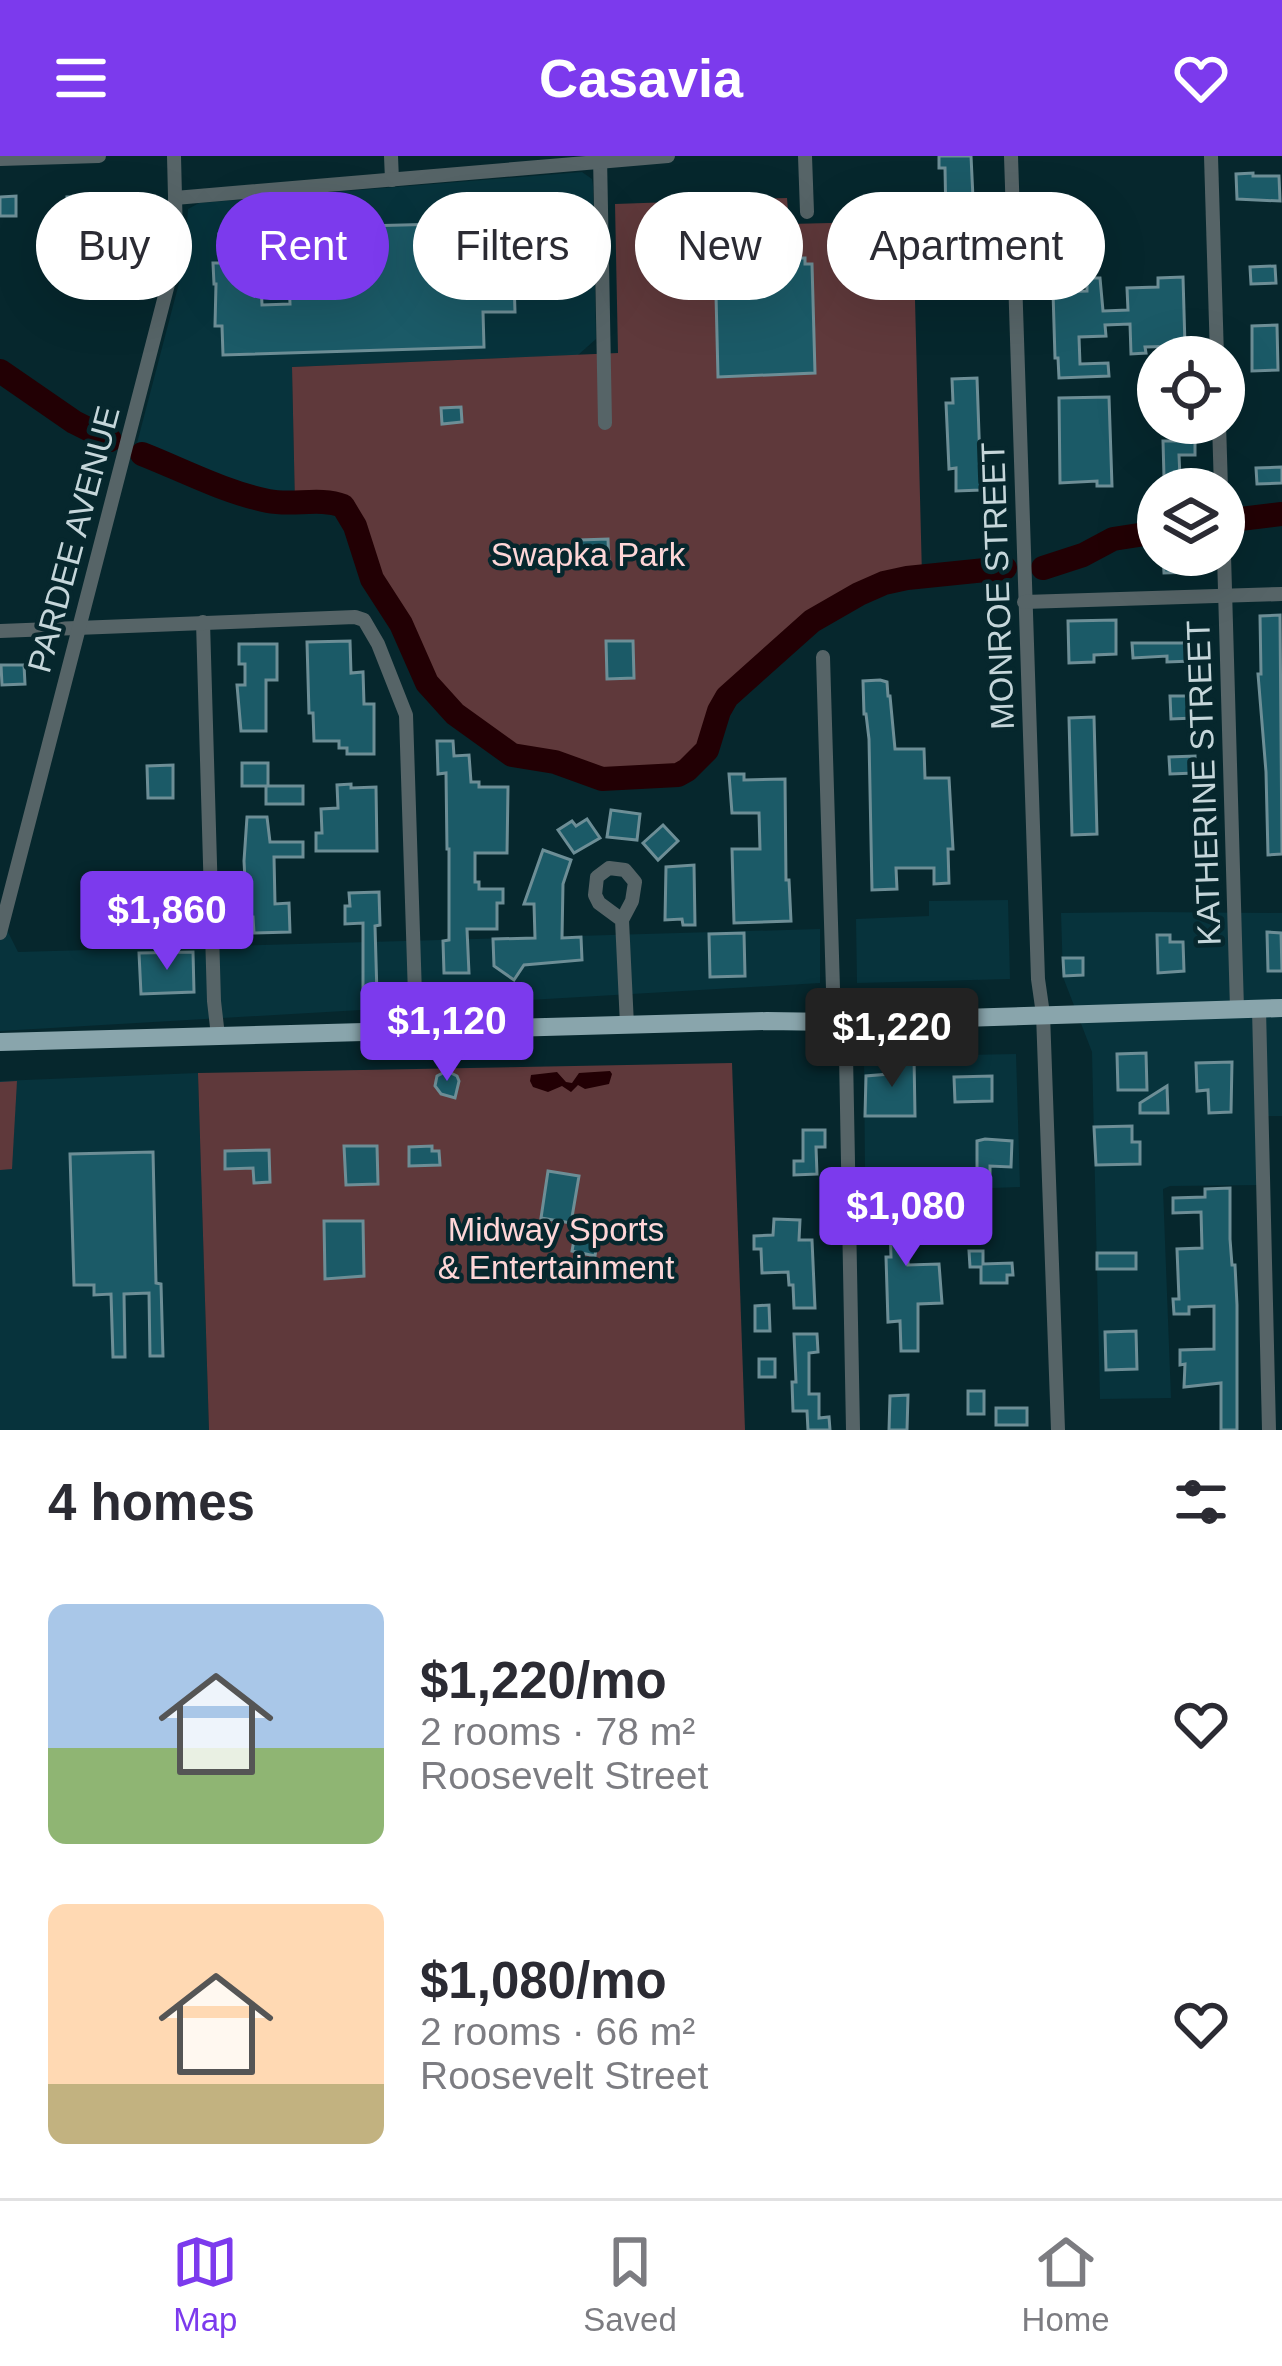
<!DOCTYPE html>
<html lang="en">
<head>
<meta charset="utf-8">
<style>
  body { margin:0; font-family:Helvetica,sans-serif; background:#f7f7f7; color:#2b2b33; height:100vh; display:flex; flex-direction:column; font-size:45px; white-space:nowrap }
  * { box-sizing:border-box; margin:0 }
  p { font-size:39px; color:#7c7c81 }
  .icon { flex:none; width:66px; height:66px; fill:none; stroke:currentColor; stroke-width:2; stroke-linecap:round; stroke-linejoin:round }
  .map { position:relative; height:1274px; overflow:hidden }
  .details { display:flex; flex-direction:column; background:#fff; flex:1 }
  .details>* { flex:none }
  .guide { position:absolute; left:36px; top:36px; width:1212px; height:108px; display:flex; gap:24px }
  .buttons { position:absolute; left:1137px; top:180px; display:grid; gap:24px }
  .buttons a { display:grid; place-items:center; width:108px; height:108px; border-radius:50%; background:#fff; box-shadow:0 12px 48px #0002; font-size:60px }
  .price { position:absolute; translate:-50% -102px; padding:0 27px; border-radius:12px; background:#7c3aed; color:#fff; font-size:39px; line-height:78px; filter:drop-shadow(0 3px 6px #0008) }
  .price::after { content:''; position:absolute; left:50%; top:72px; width:36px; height:27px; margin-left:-18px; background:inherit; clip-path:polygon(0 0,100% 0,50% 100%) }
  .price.active { background:#222; color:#fff }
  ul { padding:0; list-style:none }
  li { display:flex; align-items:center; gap:36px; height:300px; padding:0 48px }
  li span { display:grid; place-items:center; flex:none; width:336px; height:240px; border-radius:18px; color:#555 }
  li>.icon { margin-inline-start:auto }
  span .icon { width:144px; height:144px; fill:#fffc; stroke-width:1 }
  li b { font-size:51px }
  h2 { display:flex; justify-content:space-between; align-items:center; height:144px; padding:0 48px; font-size:51px }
  .chip { padding:0 42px; border-radius:54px; background:#fff; box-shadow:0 12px 48px #0002; font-size:42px; line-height:108px }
  .chip.active { background:#7c3aed; color:#fff }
  header { display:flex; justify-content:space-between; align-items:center; height:156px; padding:0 48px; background:#7c3aed; color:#fff; font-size:54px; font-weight:700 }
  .tab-bar { display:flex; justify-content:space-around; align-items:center; height:168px; border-top:3px solid #e1e1e2; background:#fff; font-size:33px; color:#7c7c81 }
  .tab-bar a { display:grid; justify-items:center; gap:6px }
  .tab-bar .active { color:#7c3aed }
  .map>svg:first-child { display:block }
</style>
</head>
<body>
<header><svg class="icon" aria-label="menu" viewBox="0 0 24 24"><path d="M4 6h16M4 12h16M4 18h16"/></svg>Casavia<svg class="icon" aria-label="heart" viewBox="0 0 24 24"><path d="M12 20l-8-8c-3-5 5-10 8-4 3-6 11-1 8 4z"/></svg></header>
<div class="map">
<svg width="1282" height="1274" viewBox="0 0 1282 1274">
  <rect width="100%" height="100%" fill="#06272d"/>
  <g fill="#07333c">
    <path d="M582,16L592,23L593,30L596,183L578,199L292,211L295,349L274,346L239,337L136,291L184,108L188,53L199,47Z"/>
    <path d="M1008,744L1010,823L857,827L856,763L929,760V745Z"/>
    <path d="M1150,756L1282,757V960H1263L1264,1029L1170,1030L1163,1033L1171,1242L1100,1243L1092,896L1063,821L1061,757Z"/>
    <path d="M0,760L18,796L820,773V827L0,875Z"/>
    <path d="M1016,898L1020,1031L967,1033L966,1018H865L864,901Z"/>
    <path d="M198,917L209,1274H0V925Z"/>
  </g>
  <g fill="#5f393b">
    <path d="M787,42L789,68L913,65L922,420C842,428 784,491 727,541C708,572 714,599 678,619L602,623L555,606L512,599L455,558L441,545L420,514L401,468L372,423L349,357C334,340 315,349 295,349L292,211L618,197L615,48Z"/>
    <path d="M732,907L745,1274H209L198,917Z"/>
    <path d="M17,925L12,1013L0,1014V926Z"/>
  </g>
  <path fill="#220004" d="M610,915L612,918L609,928L585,933L578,929L571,936L562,930L548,936L533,931L530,925L531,919L557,916L566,926L572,927L579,917Z"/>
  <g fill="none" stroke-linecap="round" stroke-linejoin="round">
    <g stroke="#220004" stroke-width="24">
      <path d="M0,215L74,266L110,284"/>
      <path d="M142,298C183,314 224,336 268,345C293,350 320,341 343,350L355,370L372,423L401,468L427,527L455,558L512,599L555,606L602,623L678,619L687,614L707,594L719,555L727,541L812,465L859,438L884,427L907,422L1005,412"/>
      <path d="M1224,365L1282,358"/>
      <path d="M1043,412L1083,399L1113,383L1158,376"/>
    </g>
  </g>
  <g fill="#1b5a67" stroke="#6d8e96" stroke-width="3" fill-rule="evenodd">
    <path d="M939,0H971L974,63L946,64L945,12H939Z"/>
    <path d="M1253,17V20H1279L1280,45L1237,43L1236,18Z"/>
    <path d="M128,39L131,88H114L113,58L68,60L67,41Z"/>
    <path d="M16,40V60H0V41Z"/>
    <path d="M552,43L554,95L532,96L533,103L493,104L494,125H514L515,156H483L484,191L223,199L222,170H215L216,128H214L213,107H220L219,78L364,75V70L480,67V85H504L502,45ZM289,124L290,148L262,149L261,125Z"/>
    <path d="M779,102H805V108H812L815,217L718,221L716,139H726L725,116L756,115V110L779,109Z"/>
    <path d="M1275,110L1276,127L1251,128L1250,111Z"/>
    <path d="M1183,121L1185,190L1145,191L1146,197L1131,198L1130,168L1105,169L1106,180L1079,181L1080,208L1108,207L1109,220L1059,222L1058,202H1055L1053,136L1087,135V122H1100L1103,155L1128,154L1127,132L1158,131V122Z"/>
    <path d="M1277,169L1278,214L1252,215V170Z"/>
    <path d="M977,222L981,334L956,335V312L949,313L946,247H953L952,223Z"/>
    <path d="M1109,241L1112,330H1097V325L1060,327L1059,242Z"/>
    <path d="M461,251L462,266L442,268L441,252Z"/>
    <path d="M1163,285H1195V299H1179L1180,321H1164Z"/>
    <path d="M1282,311V327L1257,328L1256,312Z"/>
    <path d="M608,383L609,409L581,411L580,384Z"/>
    <path d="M1163,399H1193V416L1164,417Z"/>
    <path d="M1280,459L1282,698L1268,699L1266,616L1258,518H1261L1260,460Z"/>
    <path d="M1116,464V498L1094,499V506L1069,507L1068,465Z"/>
    <path d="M350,485L351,517L363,516L364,548H374V598H347V592H339V585H314L313,557H309L307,486Z"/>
    <path d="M606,485H633L634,522L607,523Z"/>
    <path d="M1132,487H1192V505L1167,506V500L1133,502Z"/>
    <path d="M239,488H277V524H266V575H241L237,529H245V508H239Z"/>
    <path d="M1,509H24L25,528L2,529Z"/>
    <path d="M880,524L887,526L888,540H890L895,593H924L925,622H949L953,693H948L949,727L934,728V712H896L897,733L872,734L869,583L866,558H864L863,525Z"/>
    <path d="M1170,540H1194V562L1171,563Z"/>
    <path d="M1094,561L1097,678L1072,679L1069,562Z"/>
    <path d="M437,585H453L454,600L469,599L471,626H479V631H508L507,697H475V726H479V733H503V747H497V773H467L469,817H444L443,785L449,784V693H447L446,617L438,618Z"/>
    <path d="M1195,600V617L1170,618L1169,601Z"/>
    <path d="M242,607H268V630H303V648H266V630H242Z"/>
    <path d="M173,609V642H148L147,610Z"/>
    <path d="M729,618H744V624L785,623L786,724H789L791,765L734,767L732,693H760L759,657H732Z"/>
    <path d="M351,628V632L376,631L377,695H316V677H322L321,653L338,652L337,629Z"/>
    <path d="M611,654L640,658L637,684L607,681Z"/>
    <path d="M247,661H267L270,686H303V701H274L275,748L289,747L290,776L254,777L253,761H247L244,705Z"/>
    <path d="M587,663L600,682L574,697L558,674L572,665L576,670Z"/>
    <path d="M663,669L678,685L658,704L643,687Z"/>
    <path d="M543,694L571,704L563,728L562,782L581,781L582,804L524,809L514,824L494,810L493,783L535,782L534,748H524Z"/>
    <path d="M694,709L695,769H683L682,763L665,764L666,711Z"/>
    <path d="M379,736L380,769L375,770L377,839H363V767L345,768V750H350L349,737Z"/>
    <path d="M1267,776L1281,777L1282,815H1268Z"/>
    <path d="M744,777L745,820L710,821L709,778Z"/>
    <path d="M1157,779H1170V786H1183L1184,815L1158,817Z"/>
    <path d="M193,796L194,836L141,838L139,797Z"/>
    <path d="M1063,802H1083V819L1064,820Z"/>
    <path d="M1146,897L1147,934H1118L1117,898Z"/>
    <path d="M889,901H914L915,960H865L866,920L889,918Z"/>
    <path d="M1232,906L1231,956L1209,957L1208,934L1197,935L1196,907Z"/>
    <path d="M447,915L457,920L459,925L455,942L441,938L435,930L437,920Z"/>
    <path d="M992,920V945L955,946L954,921Z"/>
    <path d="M1167,930L1168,957H1140V947Z"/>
    <path d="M1132,970V986H1140V1008L1096,1009L1094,971Z"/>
    <path d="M803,974H825V991H816L817,1018L794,1019V1005H803Z"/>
    <path d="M985,983L1012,985L1011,1011L990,1010V1017H977V985Z"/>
    <path d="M344,990H377L378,1028L346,1029Z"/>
    <path d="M432,990V995H439L440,1009L409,1010V991Z"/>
    <path d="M269,994L270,1026L254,1027L253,1012L225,1013V995Z"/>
    <path d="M153,996L156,1127L161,1128L163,1200H150L149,1137L124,1138L125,1201H113L111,1138L94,1139V1129H74L70,998Z"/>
    <path d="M548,1015L579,1020L571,1067L541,1062Z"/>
    <path d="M883,1026H909L907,1077H911V1087H908V1109L939,1108L942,1147L918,1148V1195H901L900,1165L888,1166L886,1101H891L890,1069H883Z"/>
    <path d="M1230,1032V1083L1232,1109H1235L1237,1149V1274H1221V1227L1184,1231L1185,1208L1180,1209V1194L1214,1193V1150L1189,1151V1158H1174L1173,1143H1179L1177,1093L1202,1092L1201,1056L1173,1057V1042L1205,1041V1033Z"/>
    <path d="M774,1063L800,1064L799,1084H812L815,1152H794L793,1129H789L788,1116L762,1117L761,1093H754V1080L773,1079Z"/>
    <path d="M324,1065H363L364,1120L325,1123Z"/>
    <path d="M576,1073L598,1078L595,1100L572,1095Z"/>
    <path d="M969,1095H983V1108L1012,1107L1013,1119H1007V1127H981V1111H970Z"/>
    <rect x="1097" y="1097" width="39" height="16"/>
    <path d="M769,1149L770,1175H755V1150Z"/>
    <path d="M1136,1175L1137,1213L1106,1214L1105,1176Z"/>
    <path d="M794,1178H817L818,1196L809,1197V1238H819V1262L829,1261L830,1274H808L807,1255H793L792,1226H796Z"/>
    <rect x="759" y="1203" width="16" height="18"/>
    <rect x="968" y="1235" width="16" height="23"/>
    <path d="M908,1239L907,1274H889L890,1240Z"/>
    <rect x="996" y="1252" width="31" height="17"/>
  </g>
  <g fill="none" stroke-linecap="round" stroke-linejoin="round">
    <g stroke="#566467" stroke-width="14">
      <path d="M391,0L392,24"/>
      <path d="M600,0L605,267"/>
      <path d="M805,0L807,56"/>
      <path d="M1011,0L1038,823L1043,858L1058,1274"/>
      <path d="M1211,0L1217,201"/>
      <path d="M0,3L99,0"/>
      <path d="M175,42L668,0"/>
      <path d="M1219,267L1221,333"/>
      <path d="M1224,399L1237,853"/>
      <path d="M1024,446L1282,438"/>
      <path d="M203,466L214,845L218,880"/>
      <path d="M0,475L355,461L364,464L378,488L406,559L415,839L419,874"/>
      <path d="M823,501L834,866L846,899L853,1274"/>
      <path d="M622,764L599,747L595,739L597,721L609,712L625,714L635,726L632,745L622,764L627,869"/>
      <path d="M0,777L174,105L176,81L174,0"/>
      <path d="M1259,853L1269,1274"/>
    </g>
    <path stroke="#89a5ac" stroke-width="18" d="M0,886L767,865L834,866L1282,852"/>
  </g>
  <g text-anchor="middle" stroke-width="9" stroke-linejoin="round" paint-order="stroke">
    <g font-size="33" fill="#c5d6da" stroke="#06272d">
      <text transform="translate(73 383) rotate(-75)" y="12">PARDEE AVENUE</text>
      <text transform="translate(997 430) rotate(-92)" y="12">MONROE STREET</text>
      <text transform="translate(1203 627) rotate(-92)" y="12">KATHERINE STREET</text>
    </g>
    <g font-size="33" fill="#fed6d7" stroke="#06272d">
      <text x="588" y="410">Swapka Park</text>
      <text x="556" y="1085">Midway Sports<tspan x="556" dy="38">&amp; Entertainment</tspan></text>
    </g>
  </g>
</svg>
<div class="buttons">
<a><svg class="icon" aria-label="locate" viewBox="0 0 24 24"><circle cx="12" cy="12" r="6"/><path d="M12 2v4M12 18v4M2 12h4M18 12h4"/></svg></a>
<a><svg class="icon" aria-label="layers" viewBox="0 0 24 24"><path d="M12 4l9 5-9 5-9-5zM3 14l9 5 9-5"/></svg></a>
</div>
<b class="price" style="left:167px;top:817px">$1,860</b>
<b class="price" style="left:447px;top:928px">$1,120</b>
<b class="price active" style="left:892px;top:934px">$1,220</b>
<b class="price" style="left:906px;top:1113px">$1,080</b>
<div class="guide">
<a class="chip">Buy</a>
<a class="chip active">Rent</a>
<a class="chip">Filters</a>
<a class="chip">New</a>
<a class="chip">Apartment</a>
</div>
</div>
<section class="details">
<h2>4 homes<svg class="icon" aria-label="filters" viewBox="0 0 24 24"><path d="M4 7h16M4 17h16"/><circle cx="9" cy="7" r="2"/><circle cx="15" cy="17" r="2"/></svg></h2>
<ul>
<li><span style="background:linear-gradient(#a9c7e8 60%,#8fb573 0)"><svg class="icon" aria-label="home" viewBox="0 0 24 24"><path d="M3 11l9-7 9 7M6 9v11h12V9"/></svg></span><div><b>$1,220/mo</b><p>2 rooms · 78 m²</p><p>Roosevelt Street</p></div><svg class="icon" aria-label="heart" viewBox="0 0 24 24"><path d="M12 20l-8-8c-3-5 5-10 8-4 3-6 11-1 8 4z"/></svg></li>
<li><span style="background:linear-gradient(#ffd9b3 75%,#c2b280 0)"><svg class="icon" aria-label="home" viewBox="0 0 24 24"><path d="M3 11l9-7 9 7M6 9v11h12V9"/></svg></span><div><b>$1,080/mo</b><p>2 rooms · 66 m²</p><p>Roosevelt Street</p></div><svg class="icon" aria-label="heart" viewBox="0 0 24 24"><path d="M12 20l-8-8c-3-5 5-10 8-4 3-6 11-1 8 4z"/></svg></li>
</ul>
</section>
<nav class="tab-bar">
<a class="active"><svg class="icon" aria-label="map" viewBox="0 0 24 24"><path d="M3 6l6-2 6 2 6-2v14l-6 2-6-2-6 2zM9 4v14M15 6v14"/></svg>Map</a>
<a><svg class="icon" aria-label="saved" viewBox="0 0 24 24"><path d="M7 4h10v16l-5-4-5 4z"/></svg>Saved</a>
<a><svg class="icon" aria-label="home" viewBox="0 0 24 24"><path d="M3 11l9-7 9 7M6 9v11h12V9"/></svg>Home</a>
</nav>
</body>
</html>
